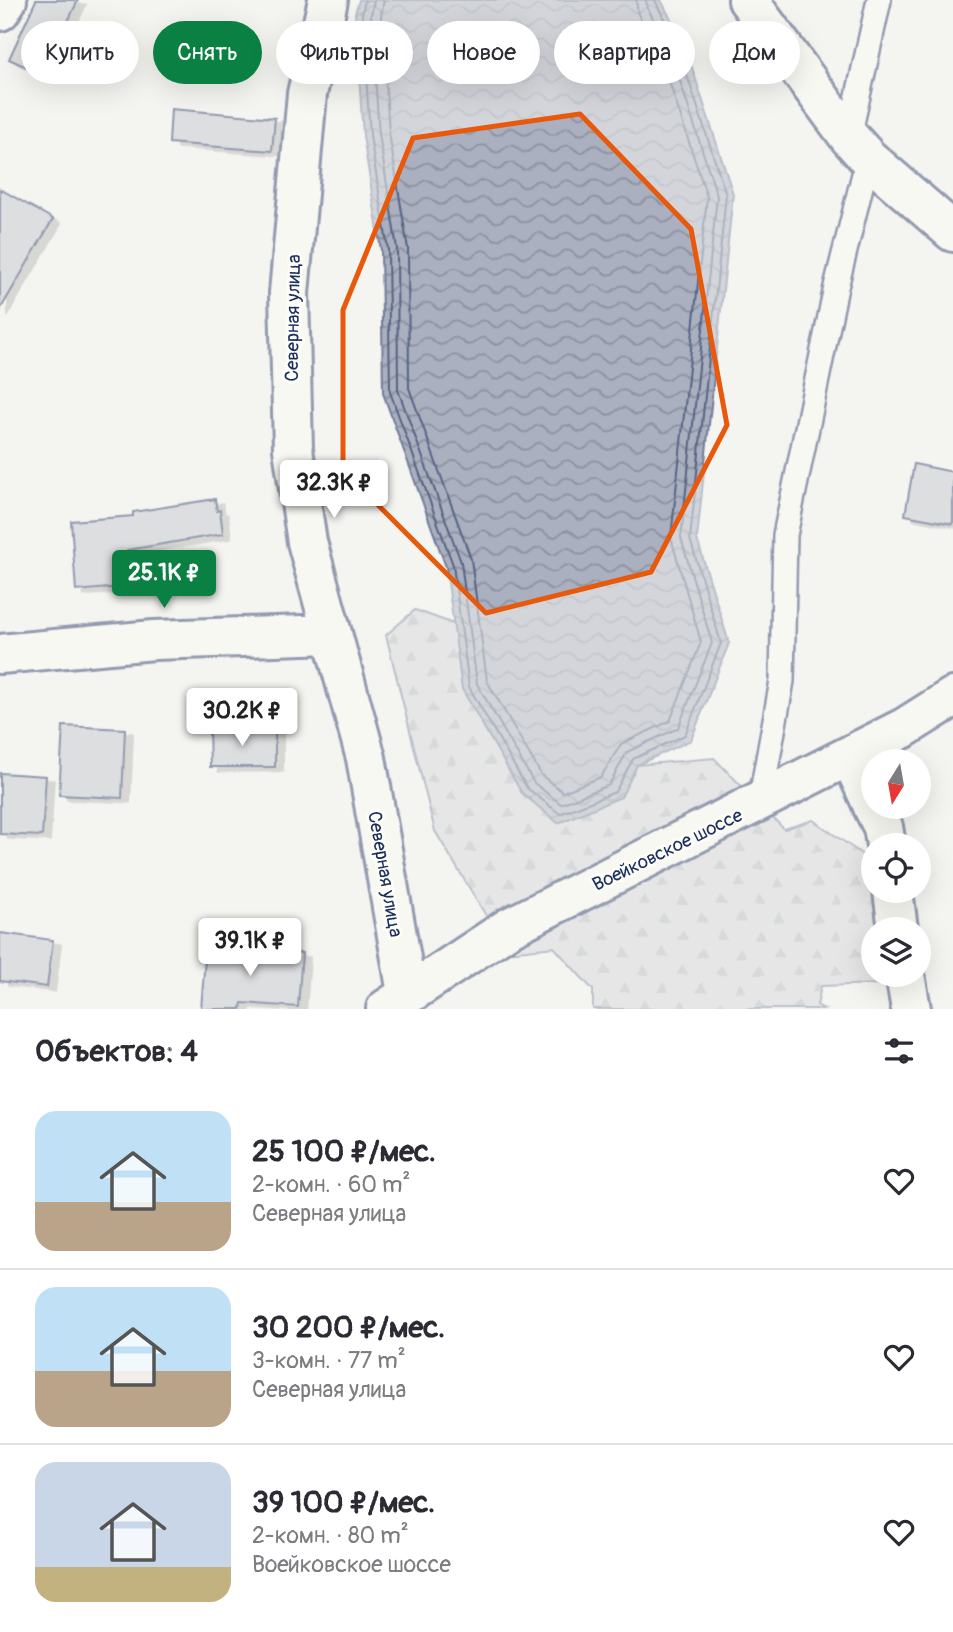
<!DOCTYPE html>
<html lang="ru">
<head>
<meta charset="utf-8">
<style>
  body { margin:0; font-family:Pangolin,sans-serif; background:#f2f2f3; color:#2b2b33; height:100vh; display:flex; flex-direction:column; font-size:26px; white-space:nowrap }
  * { box-sizing:border-box; margin:0 }
  p { font-size:23px; color:#7c7c81 }
  .icon { flex:none; width:38px; height:38px; fill:none; stroke:currentColor; stroke-width:2; stroke-linecap:round; stroke-linejoin:round }
  .map { position:relative; height:1009px; overflow:hidden }
  .drawer { display:flex; flex-direction:column; background:#fff; flex:1 }
  .drawer>* { flex:none }
  .guide { position:absolute; left:21px; top:21px; width:912px; height:63px; display:flex; gap:14px }
  .needle { width:46px; rotate:191deg }
  .tools { position:absolute; left:861px; top:749px; display:grid; gap:14px }
  .tools a { display:grid; place-items:center; width:70px; height:70px; border-radius:50%; background:#fff; box-shadow:0 7px 28px #0002; font-size:35px }
  .price { position:absolute; translate:-50% -60px; padding:0 16px; border-radius:7px; background:#fff; color:#222; font-size:23px; line-height:46px; filter:drop-shadow(0 2px 4px #0008) }
  .price::after { content:''; position:absolute; left:50%; top:42px; width:21px; height:16px; margin-left:-10px; background:inherit; clip-path:polygon(0 0,100% 0,50% 100%) }
  .price.selected { background:#0b8043; color:#fff }
  ul { padding:0; list-style:none }
  li { display:flex; align-items:center; gap:21px; height:175px; padding:0 35px }
  li+li { border-top:2px solid #e1e1e2 }
  li span { display:grid; place-items:center; flex:none; width:196px; height:140px; border-radius:21px; color:#555 }
  li>.icon { margin-inline-start:auto }
  span .icon { width:84px; height:84px; fill:#fffc; stroke-width:1 }
  li b { font-size:30px }
  h2 { display:flex; justify-content:space-between; align-items:center; height:84px; padding:0 35px; font-size:30px }
  .tag { padding:0 24px; border-radius:32px; background:#fff; box-shadow:0 7px 28px #0002; font-size:24px; line-height:63px }
  .tag.selected { background:#0b8043; color:#fff }
  .map>svg:first-child { display:block }
</style>
</head>
<body>
<div class="map">
<svg width="953" height="1009" viewBox="0 0 953 1009">
  <defs>
    <pattern id="forest-firs" width="22" height="20" patternUnits="userSpaceOnUse" patternTransform="scale(1.75)"><rect width="22" height="20" fill="#d4d6db"/><path d="M5 1l3.5 6h-7zM16 11l3.5 6h-7z" fill="#b5b8be"/></pattern>
    <pattern id="water-waves" width="16" height="10" patternUnits="userSpaceOnUse" patternTransform="scale(1.75)"><rect width="16" height="10" fill="#aab0bf"/><path d="M0 5q4-4 8 0t8 0" fill="none" stroke="#8a909e"/></pattern>
    <filter id="shadow"><feDropShadow dx="8" dy="4.5" stdDeviation="0" flood-color="#0004"/></filter>
  </defs>
  <rect width="100%" height="100%" fill="#f4f4f1"/>
  <filter id="ink" filterUnits="userSpaceOnUse"><feTurbulence type="fractalNoise" baseFrequency=".0143" numOctaves="2"/><feDisplacementMap in="SourceGraphic" scale="14" xChannelSelector="R" yChannelSelector="G"/><feConvolveMatrix kernelMatrix="1 2 1 2 8 2 1 2 1" color-interpolation-filters="sRGB"/></filter>
  <g filter="url(#ink)">
    <path fill="url(#forest-firs)" stroke="#78829c" stroke-width="2" d="M415,610L454,624L462,689L522,793L621,797L637,765L714,758L784,829L813,820L873,862V891H878L879,929H873V975H880V984L821,986L817,1005L824,1009H593V990L554,947L508,952L435,831L386,635Z"/>
    <path fill="url(#water-waves)" stroke="#717c98" stroke-width="2" d="M359,0H661L685,46L733,194L697,539L729,643L691,740L637,765L621,797L558,823L522,793L462,689L446,567L383,393L381,250L363,136L355,13Z"/>
    <g fill="none" stroke-linecap="round" stroke-linejoin="round">
      <g stroke="#546385" stroke-width="2">
        <path d="M365,0L362,14L370,135L388,250L390,392L453,565L469,687L527,788L560,814L615,792L633,759L685,735L721,643L690,539L726,195L679,50L655,0"/>
        <path d="M374,0L371,15L379,134L397,249L398,390L461,562L477,684L534,783L561,804L609,785L627,752L678,728L712,643L681,538L717,196L671,53L648,9L646,0"/>
        <path d="M384,0L381,16L389,133L408,249L409,388L471,559L487,681L542,776L563,792L601,777L621,744L670,721L701,642L671,538L707,197L661,57L638,14L636,0"/>
      </g>
    </g>
    <g fill="#bfc3cc" stroke="#1b2f5e" stroke-width="2" filter="url(#shadow)">
      <path d="M36,0H78L43,75L9,59Z"/>
      <path d="M171,109L275,118L272,151L169,143Z"/>
      <path d="M0,189L53,219L0,310Z"/>
      <path d="M914,464L953,472V524L905,515Z"/>
      <path d="M215,499L217,511L220,510L223,534L127,550L130,586L76,591L71,521L133,516V512Z"/>
      <path d="M63,726L125,729L122,798L59,795Z"/>
      <path d="M275,728V767H210L209,729Z"/>
      <path d="M0,773L46,776L42,836L0,834Z"/>
      <path d="M0,933L53,940L47,987L0,981Z"/>
      <path d="M206,946L302,953L298,1007L242,1003L241,1009H201Z"/>
    </g>
    <g fill="none" stroke-linecap="round" stroke-linejoin="round">
      <defs>
        <g id="service">
          <path d="M849,137L879,0"/>
          <path d="M760,803L782,681L785,535L836,287L868,158"/>
        </g>
        <g id="minor">
          <path d="M328,0L307,94L289,293L293,449L307,542L366,758L407,993"/>
          <path d="M748,0L849,137L868,158L953,232"/>
          <path d="M0,11L7,0"/>
          <path d="M0,654L154,640L332,634"/>
          <path d="M850,756L873,806"/>
          <path d="M873,807L883,827L886,845"/>
          <path d="M893,891L898,929"/>
          <path d="M905,975L911,1009"/>
        </g>
        <path id="tertiary" d="M386,1009L508,928L904,728L953,697"/>
      </defs>
      <use href="#service" stroke="#1b2f5e" stroke-width="28"/>
      <use href="#minor" stroke="#1b2f5e" stroke-width="44"/>
      <use href="#tertiary" stroke="#1b2f5e" stroke-width="44"/>
      <use href="#service" stroke="#fdfcf7" stroke-width="23"/>
      <use href="#minor" stroke="#fdfcf7" stroke-width="38"/>
      <use href="#tertiary" stroke="#fdfcf7" stroke-width="38"/>
    </g>
  </g>
  <path d="M0 0H953V1009H0ZM580,114L691,229L727,425L651,572L486,613L343,470V310L413,138Z" fill="#f4f4f1" fill-opacity=".55" fill-rule="evenodd"/>
  <path fill="none" stroke="#e8590c" stroke-width="5" stroke-linejoin="round" d="M580,114L691,229L727,425L651,572L486,613L343,470V310L413,138Z"/>
  <g text-anchor="middle" stroke-width="6" stroke-linejoin="round" paint-order="stroke">
    <g font-size="19" fill="#1b2f5e" stroke="#fdfcf7">
      <text transform="translate(292 318) rotate(-89)" y="7">Северная улица</text>
      <text transform="translate(667 849) rotate(-26)" y="7">Воейковское шоссе</text>
      <text transform="translate(386 874) rotate(80)" y="7">Северная улица</text>
    </g>
  </g>
</svg>
<div class="tools">
<a><svg class="needle" viewBox="-14 -14 28 28"><path d="M0-13l5 13h-10z" fill="#e53935"/><path d="M0 13l5-13h-10z" fill="#7c7c81"/></svg></a>
<a><svg class="icon" aria-label="locate" viewBox="0 0 24 24"><circle cx="12" cy="12" r="6"/><path d="M12 2v4M12 18v4M2 12h4M18 12h4"/></svg></a>
<a><svg class="icon" aria-label="layers" viewBox="0 0 24 24"><path d="M12 4l9 5-9 5-9-5zM3 14l9 5 9-5"/></svg></a>
</div>
<b class="price" style="left:334px;top:520px">32.3K ₽</b>
<b class="price selected" style="left:164px;top:610px">25.1K ₽</b>
<b class="price" style="left:242px;top:748px">30.2K ₽</b>
<b class="price" style="left:250px;top:978px">39.1K ₽</b>
<div class="guide">
<a class="tag">Купить</a>
<a class="tag selected">Снять</a>
<a class="tag">Фильтры</a>
<a class="tag">Новое</a>
<a class="tag">Квартира</a>
<a class="tag">Дом</a>
</div>
</div>
<section class="drawer">
<h2>Объектов: 4<svg class="icon" aria-label="filters" viewBox="0 0 24 24"><path d="M4 7h16M4 17h16"/><circle cx="9" cy="7" r="2"/><circle cx="15" cy="17" r="2"/></svg></h2>
<ul>
<li><span style="background:linear-gradient(#bfe0f5 65%,#b9a48a 0)"><svg class="icon" aria-label="home" viewBox="0 0 24 24"><path d="M3 11l9-7 9 7M6 9v11h12V9"/></svg></span><div><b>25 100 ₽/мес.</b><p>2-комн. · 60 m²</p><p>Северная улица</p></div><svg class="icon" aria-label="heart" viewBox="0 0 24 24"><path d="M12 20l-8-8c-3-5 5-10 8-4 3-6 11-1 8 4z"/></svg></li>
<li><span style="background:linear-gradient(#bfe0f5 60%,#b9a48a 0)"><svg class="icon" aria-label="home" viewBox="0 0 24 24"><path d="M3 11l9-7 9 7M6 9v11h12V9"/></svg></span><div><b>30 200 ₽/мес.</b><p>3-комн. · 77 m²</p><p>Северная улица</p></div><svg class="icon" aria-label="heart" viewBox="0 0 24 24"><path d="M12 20l-8-8c-3-5 5-10 8-4 3-6 11-1 8 4z"/></svg></li>
<li><span style="background:linear-gradient(#c9d6e8 75%,#c2b280 0)"><svg class="icon" aria-label="home" viewBox="0 0 24 24"><path d="M3 11l9-7 9 7M6 9v11h12V9"/></svg></span><div><b>39 100 ₽/мес.</b><p>2-комн. · 80 m²</p><p>Воейковское шоссе</p></div><svg class="icon" aria-label="heart" viewBox="0 0 24 24"><path d="M12 20l-8-8c-3-5 5-10 8-4 3-6 11-1 8 4z"/></svg></li>
</ul>
</section>
</body>
</html>
